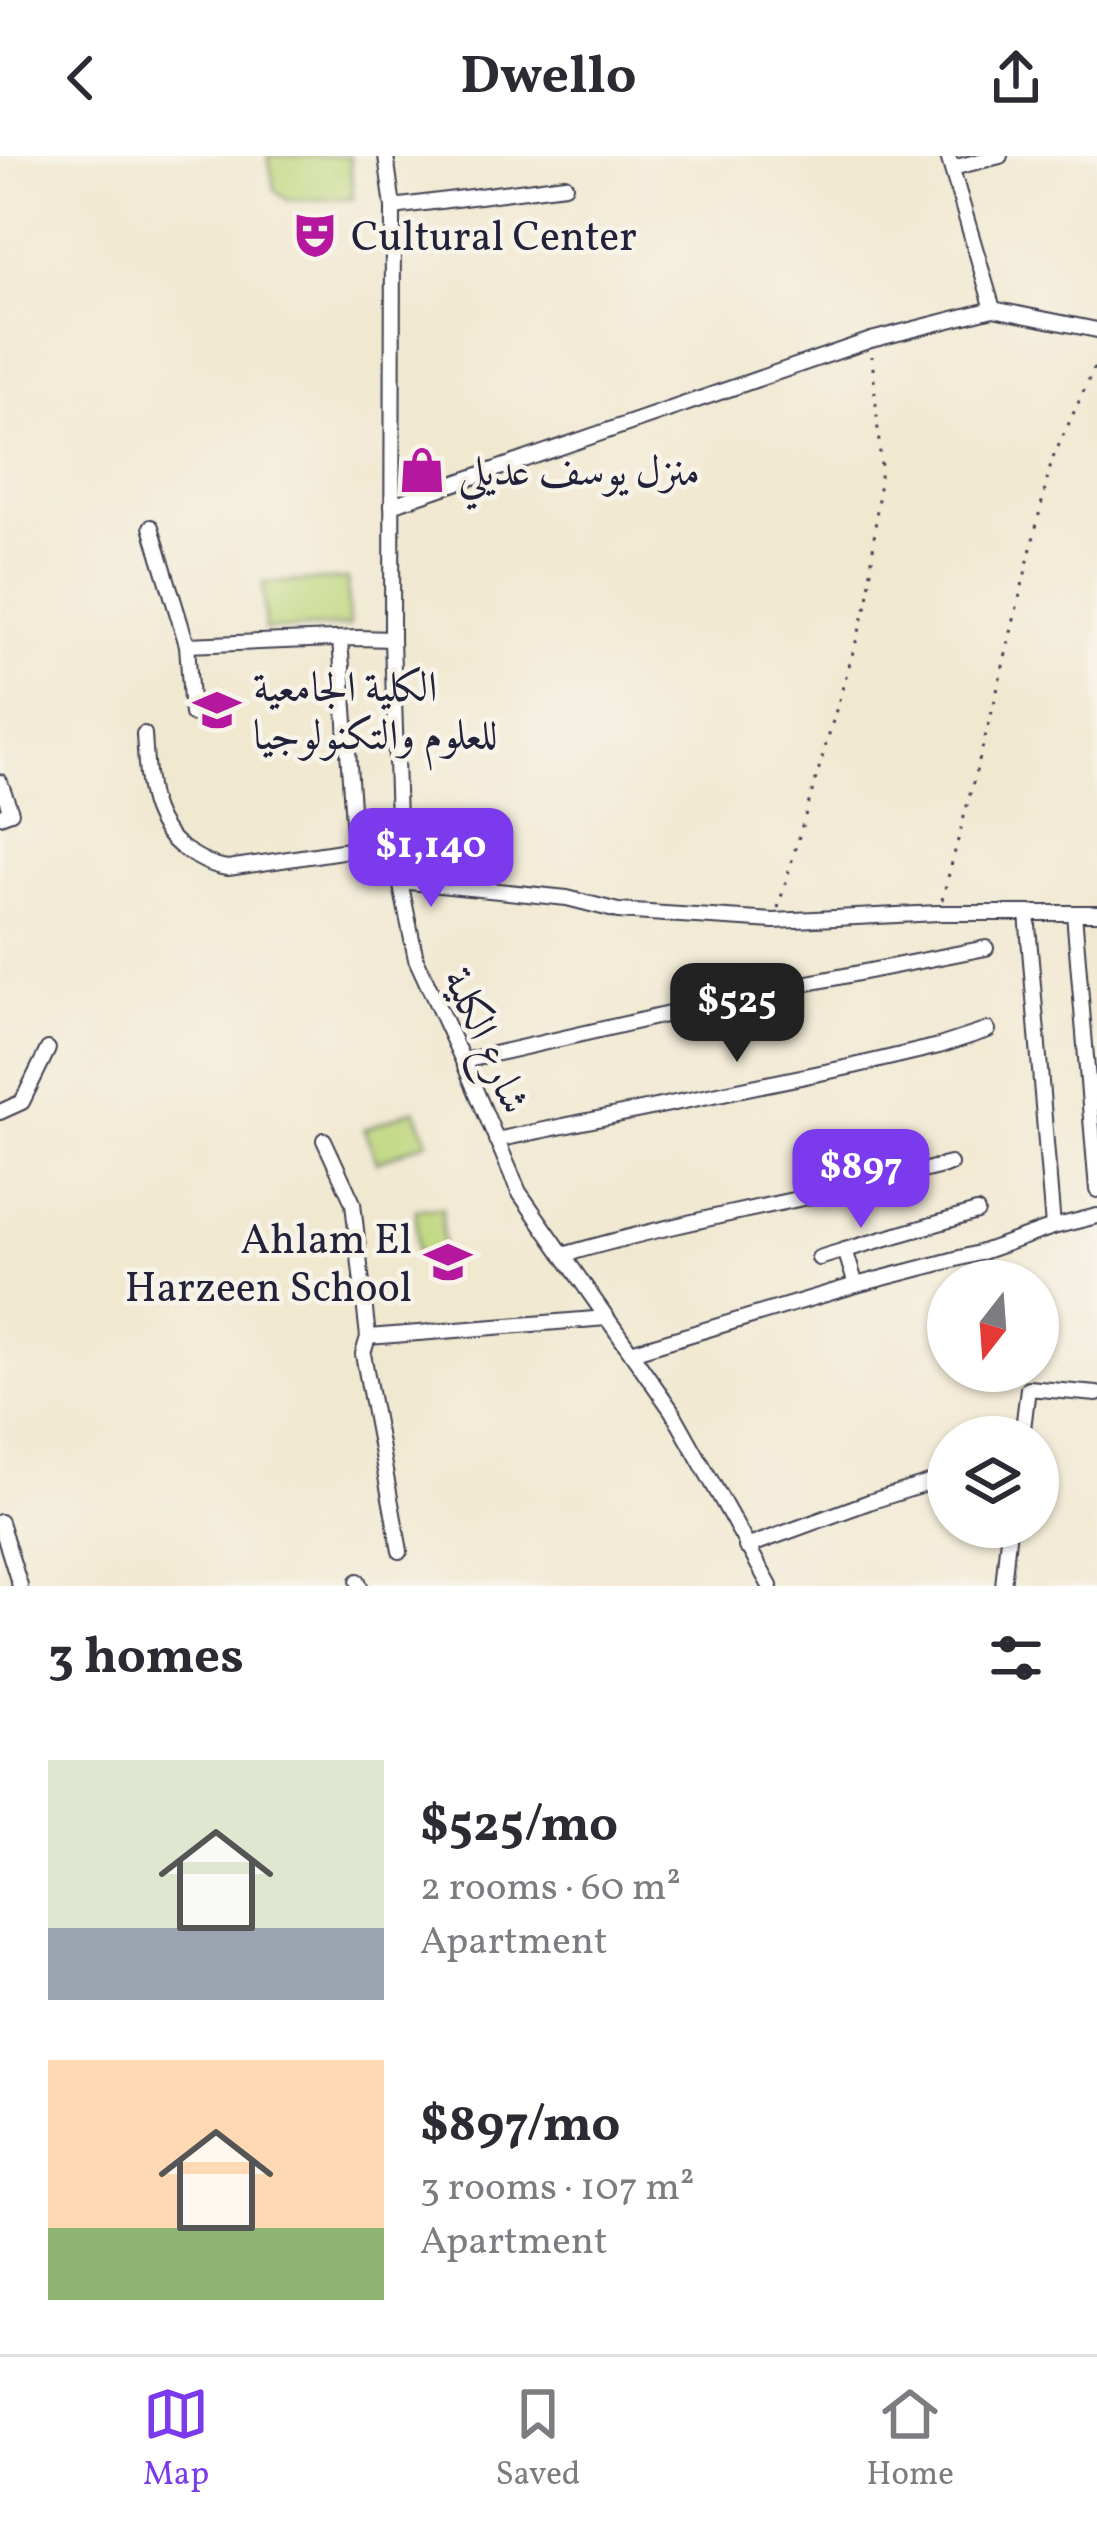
<!DOCTYPE html>
<html lang="en">
<head>
<meta charset="utf-8">
<style>
  body { margin:0; font-family:Vollkorn,Amiri,serif; background:#f7f7f7; color:#2b2b33; height:100vh; display:flex; flex-direction:column; font-size:45px; white-space:nowrap }
  * { box-sizing:border-box; margin:0 }
  p { font-size:39px; color:#7c7c81 }
  .icon { flex:none; width:66px; height:66px; fill:none; stroke:currentColor; stroke-width:2; stroke-linecap:round; stroke-linejoin:round }
  .map { position:relative; height:1430px; overflow:hidden }
  .side { display:flex; flex-direction:column; background:#fff; flex:1 }
  .side>* { flex:none }
  .needle { width:78px; rotate:197deg }
  .fabs { position:absolute; left:927px; top:1104px; display:grid; gap:24px }
  .fabs a { display:grid; place-items:center; width:132px; height:132px; border-radius:50%; background:#fff; box-shadow:0 3px 9px #0004; font-size:60px }
  .price { position:absolute; translate:-50% -102px; padding:0 27px; border-radius:24px; background:#7c3aed; color:#fff; font-size:39px; line-height:78px; filter:drop-shadow(0 3px 6px #0008) }
  .price::after { content:''; position:absolute; left:50%; top:72px; width:36px; height:27px; margin-left:-18px; background:inherit; clip-path:polygon(0 0,100% 0,50% 100%) }
  .price.selected { background:#222; color:#fff }
  ul { padding:0; list-style:none }
  li { display:flex; align-items:center; gap:36px; height:300px; padding:0 48px }
  li span { display:grid; place-items:center; flex:none; width:336px; height:240px; border-radius:0px; color:#555 }
  li>.icon { margin-inline-start:auto }
  span .icon { width:144px; height:144px; fill:#fffc; stroke-width:1 }
  li b { font-size:51px }
  h2 { display:flex; justify-content:space-between; align-items:center; height:144px; padding:0 48px; font-size:51px }
  header { display:flex; justify-content:space-between; align-items:center; height:156px; padding:0 48px; background:#fff; font-size:54px; font-weight:700 }
  .dock { display:flex; justify-content:space-around; align-items:center; height:168px; border-top:3px solid #e1e1e2; background:#fff; font-size:33px; color:#7c7c81 }
  .dock a { display:grid; justify-items:center; gap:6px }
  .dock .selected { color:#7c3aed }
  .map>svg:first-child { display:block }
</style>
</head>
<body>
<header><svg class="icon" aria-label="back" viewBox="0 0 24 24"><path d="M15 5l-7 7 7 7"/></svg>Dwello<svg class="icon" aria-label="share" viewBox="0 0 24 24"><path d="M12 15V3M7 8l5-5 5 5M5 13v7h14v-7"/></svg></header>
<div class="map">
<svg width="1097" height="1430" viewBox="0 0 1097 1430">
  <rect width="100%" height="100%" fill="#f7f3e8"/>
  <filter id="ink" filterUnits="userSpaceOnUse"><feTurbulence type="fractalNoise" baseFrequency=".00833" numOctaves="2"/><feDisplacementMap in="SourceGraphic" scale="24" xChannelSelector="R" yChannelSelector="G"/><feConvolveMatrix kernelMatrix="1 2 1 2 8 2 1 2 1" color-interpolation-filters="sRGB"/></filter>
  <filter id="wash" filterUnits="userSpaceOnUse"><feTurbulence type="fractalNoise" baseFrequency=".004" numOctaves="4" result="noise"/><feDisplacementMap in="SourceGraphic" scale="48" xChannelSelector="R" yChannelSelector="G"/><feGaussianBlur stdDeviation="2.7" result="paint"/><feColorMatrix in="noise" values="0 0 0 0 0 0 0 0 0 0 0 0 0 0 0 0 0 1.4 0 .05"/><feComposite in="paint" operator="in"/></filter>
  <g filter="url(#wash)">
    <rect width="100%" height="100%" fill="#f1e8d0"/>
    <g fill="#bdd67b" stroke="#707c5b" stroke-width="3">
      <path d="M268,0H350L353,43L287,44L275,35Z"/>
      <path d="M347,423L349,470L265,474L263,427Z"/>
      <path d="M415,953L428,985L377,1006L364,973Z"/>
      <path d="M442,1052L443,1097L417,1098L416,1053Z"/>
    </g>
  </g>
  <g filter="url(#ink)">
    <g fill="none" stroke-linecap="round" stroke-linejoin="round">
      <defs>
        <g id="minor">
          <path d="M386,0L393,51L392,483L400,725L416,803L463,905L519,1036L672,1255L770,1430"/>
          <path d="M948,0L993,153L1097,174"/>
          <path d="M952,12L1000,0"/>
          <path d="M393,51L565,29"/>
          <path d="M392,349L871,184L993,153"/>
          <path d="M151,371L187,489L192,558"/>
          <path d="M187,489L358,482L392,483"/>
          <path d="M144,578C147,620 146,665 184,693C198,702 211,710 228,712L355,693L340,483"/>
          <path d="M0,626L11,656L0,660"/>
          <path d="M400,725L567,742L618,755L774,765L938,757H1097"/>
          <path d="M1027,757L1053,1071L1097,1060"/>
          <path d="M1074,757L1097,1034"/>
          <path d="M463,905L783,832L986,792"/>
          <path d="M0,956L22,946L48,893"/>
          <path d="M324,984L353,1047L368,1181L363,1198L400,1395"/>
          <path d="M496,984L854,910L939,890L988,874"/>
          <path d="M845,1094L977,1056"/>
          <path d="M563,1099C690,1062 822,1041 950,1008"/>
          <path d="M819,1102L845,1094L856,1129"/>
          <path d="M368,1181L607,1162"/>
          <path d="M631,1196L856,1129L979,1097L1053,1071"/>
          <path d="M1022,1281L1028,1232L1097,1238"/>
          <path d="M0,1366L20,1430"/>
          <path d="M746,1391L869,1346L948,1321"/>
          <path d="M358,1425L360,1430"/>
          <path d="M1003,1430L1009,1371"/>
        </g>
      </defs>
      <use href="#minor" stroke="#414051" stroke-width="18"/>
      <g stroke="#414051" stroke-width="3" stroke-dasharray="3 9" stroke-linecap="butt">
        <path d="M942,744L994,548L1052,304L1097,206"/>
        <path d="M778,752L868,445L881,311L872,200"/>
      </g>
      <use href="#minor" stroke="#fff" stroke-width="14"/>
    </g>
  </g>
  <defs>
    <symbol id="theatre-bare" viewBox="-9 -9 18 18"><path d="M-5-5.5Q0-4 5-5.5V0Q5 5 0 6Q-5 5-5 0ZM-3.3-2.5H-1v1.5H-3.3ZM1-2.5H3.3v1.5H1ZM-2.8 1Q0 5.5 2.8 1Z" fill="#b5179e" stroke="#f7f3e8" stroke-width="2.5" paint-order="stroke"/></symbol>
    <symbol id="shop-bare" viewBox="-9 -9 18 18"><path d="M-5-2.5h2.3a2.7 3.5 0 0 1 5.4 0H5L5.5 6h-11ZM-1.5-2.5h3a1.5 2.3 0 0 0-3 0Z" fill="#b5179e" stroke="#f7f3e8" stroke-width="2.5" paint-order="stroke"/></symbol>
    <symbol id="university-bare" viewBox="-9 -9 18 18"><path d="M0-5L7-2L0 1L-7-2ZM-4 1L0 2.5L4 1V4Q0 6-4 4Z" fill="#b5179e" stroke="#f7f3e8" stroke-width="2.5" paint-order="stroke"/></symbol>
    <symbol id="school-bare" viewBox="-9 -9 18 18"><path d="M0-5L7-2L0 1L-7-2ZM-4 1L0 2.5L4 1V4Q0 6-4 4Z" fill="#b5179e" stroke="#f7f3e8" stroke-width="2.5" paint-order="stroke"/></symbol>
  </defs>
  <g fill-rule="evenodd">
    <use href="#theatre-bare" x="282" y="46" width="66" height="66"/>
    <use href="#shop-bare" x="389" y="281" width="66" height="66"/>
    <use href="#university-bare" x="184" y="521" width="66" height="66"/>
    <use href="#school-bare" x="415" y="1073" width="66" height="66"/>
  </g>
  <g text-anchor="middle" stroke-width="9" stroke-linejoin="round" paint-order="stroke">
    <g font-size="42" fill="#22223b" stroke="#f7f3e8" text-anchor="start">
      <text x="351" y="94">Cultural Center</text>
      <text x="458" y="329">منزل يوسف عديلي</text>
      <text x="253" y="545">الكلية الجامعية<tspan x="253" dy="48">للعلوم والتكنولوجيا</tspan></text>
      <text x="412" y="1097" text-anchor="end">Ahlam El<tspan x="412" dy="48">Harzeen School</tspan></text>
    </g>
    <g font-size="42" fill="#22223b" stroke="#f7f3e8">
      <text transform="translate(488 884) rotate(66)" y="15">شارع الكلية</text>
    </g>
  </g>
</svg>
<div class="fabs">
<a><svg class="needle" viewBox="-14 -14 28 28"><path d="M0-13l5 13h-10z" fill="#e53935"/><path d="M0 13l5-13h-10z" fill="#7c7c81"/></svg></a>
<a><svg class="icon" aria-label="layers" viewBox="0 0 24 24"><path d="M12 4l9 5-9 5-9-5zM3 14l9 5 9-5"/></svg></a>
</div>
<b class="price" style="left:431px;top:754px">$1,140</b>
<b class="price selected" style="left:737px;top:909px">$525</b>
<b class="price" style="left:861px;top:1075px">$897</b>
</div>
<section class="side">
<h2>3 homes<svg class="icon" aria-label="filters" viewBox="0 0 24 24"><path d="M4 7h16M4 17h16"/><circle cx="9" cy="7" r="2"/><circle cx="15" cy="17" r="2"/></svg></h2>
<ul>
<li><span style="background:linear-gradient(#dfe7d0 70%,#9aa5b1 0)"><svg class="icon" aria-label="home" viewBox="0 0 24 24"><path d="M3 11l9-7 9 7M6 9v11h12V9"/></svg></span><div><b>$525/mo</b><p>2 rooms · 60 m²</p><p>Apartment</p></div></li>
<li><span style="background:linear-gradient(#ffd9b3 70%,#8fb573 0)"><svg class="icon" aria-label="home" viewBox="0 0 24 24"><path d="M3 11l9-7 9 7M6 9v11h12V9"/></svg></span><div><b>$897/mo</b><p>3 rooms · 107 m²</p><p>Apartment</p></div></li>
</ul>
</section>
<nav class="dock">
<a class="selected"><svg class="icon" aria-label="map" viewBox="0 0 24 24"><path d="M3 6l6-2 6 2 6-2v14l-6 2-6-2-6 2zM9 4v14M15 6v14"/></svg>Map</a>
<a><svg class="icon" aria-label="saved" viewBox="0 0 24 24"><path d="M7 4h10v16l-5-4-5 4z"/></svg>Saved</a>
<a><svg class="icon" aria-label="home" viewBox="0 0 24 24"><path d="M3 11l9-7 9 7M6 9v11h12V9"/></svg>Home</a>
</nav>
</body>
</html>
